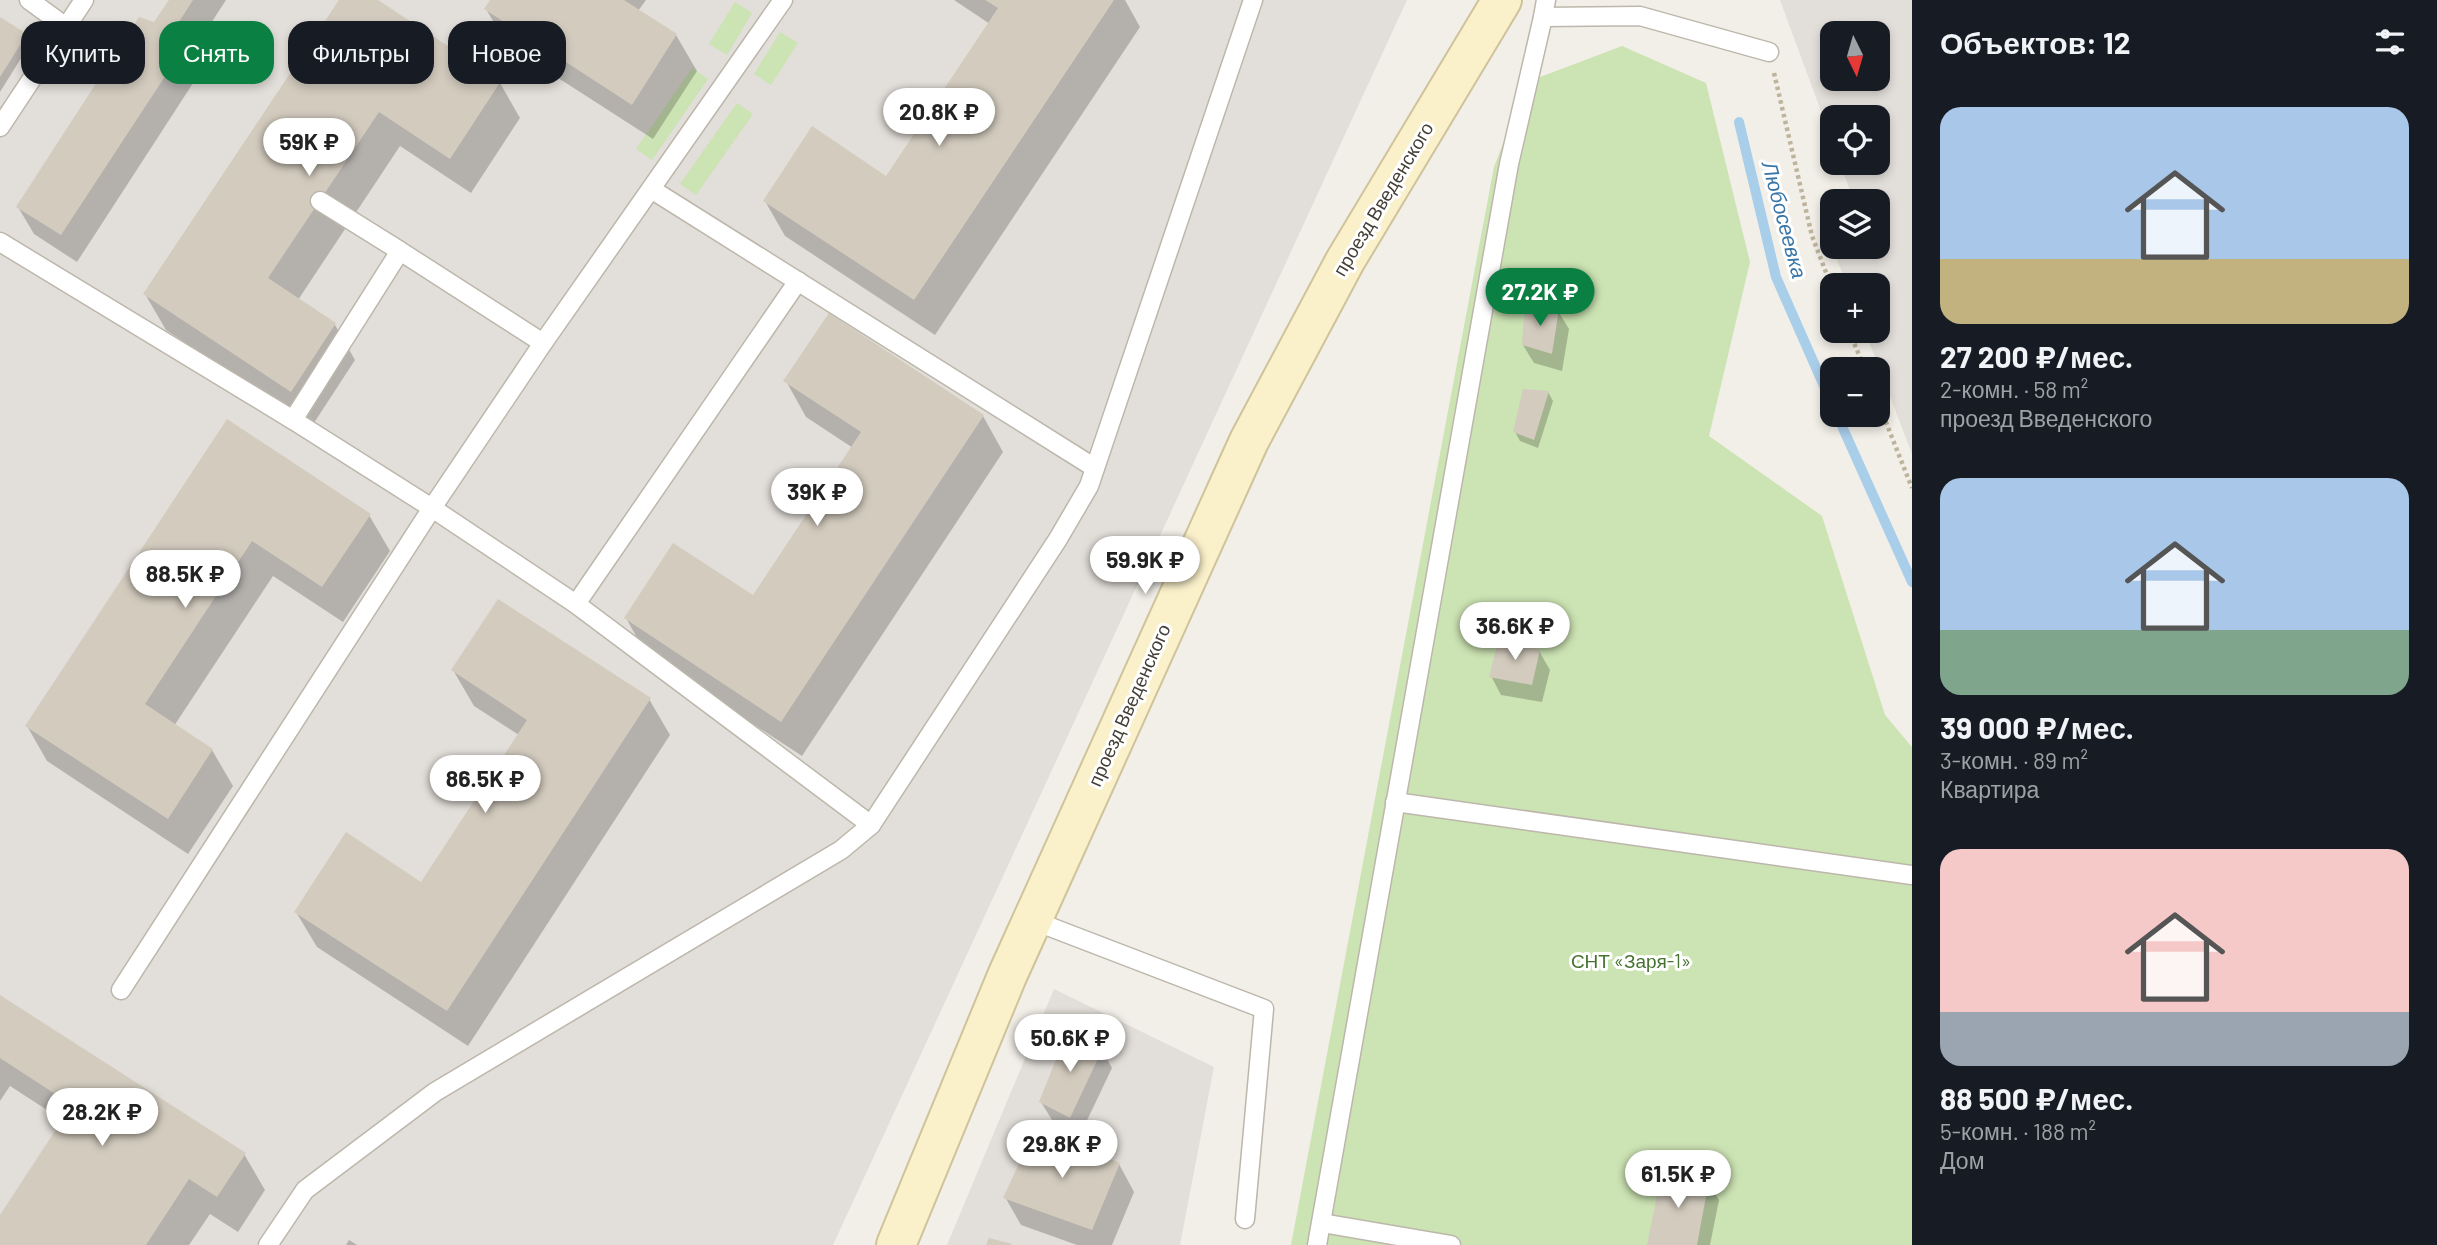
<!DOCTYPE html>
<html lang="ru">
<head>
<meta charset="utf-8">
<style>
  body { margin:0; font-family:Barlow,sans-serif; background:#20242c; color:#f1f3f6; height:100vh; display:flex; flex-direction:column; font-size:26px; white-space:nowrap }
  * { box-sizing:border-box; margin:0 }
  p { font-size:23px; color:#9ea1a6 }
  .icon { flex:none; width:38px; height:38px; fill:none; stroke:currentColor; stroke-width:2; stroke-linecap:round; stroke-linejoin:round }
  .map { position:relative; flex:1; overflow:hidden }
  .side { display:flex; flex-direction:column; background:#171b24; width:525px }
  .side>* { flex:none }
  .top-card { position:absolute; left:21px; top:21px; width:665px; height:63px; display:flex; gap:14px }
  .needle { width:46px; rotate:175deg }
  .controls { position:absolute; left:1820px; top:21px; display:grid; gap:14px }
  .controls a { display:grid; place-items:center; width:70px; height:70px; border-radius:14px; background:#171b24; box-shadow:0 4px 10px #0003; font-size:35px }
  .price { position:absolute; translate:-50% -60px; padding:0 16px; border-radius:24px; background:#fff; color:#222; font-size:23px; line-height:46px; filter:drop-shadow(0 2px 4px #0008) }
  .price::after { content:''; position:absolute; left:50%; top:42px; width:21px; height:16px; margin-left:-10px; background:inherit; clip-path:polygon(0 0,100% 0,50% 100%) }
  .price.selected { background:#0b8043; color:#fff }
  ul { padding:0; list-style:none }
  li { display:grid; align-content:center; gap:14px; height:371px; padding:0 28px }
  li span { display:grid; place-items:center; height:217px; border-radius:21px; color:#555 }
  li>.icon { margin-inline-start:auto }
  span .icon { width:126px; height:126px; fill:#fffc; stroke-width:1 }
  li b { font-size:30px }
  h2 { display:flex; justify-content:space-between; align-items:center; height:84px; padding:0 28px; font-size:30px }
  .tag { padding:0 24px; border-radius:21px; background:#171b24; box-shadow:0 4px 10px #0003; font-size:24px; line-height:63px }
  .tag.selected { background:#0b8043; color:#fff }
  main { display:flex; flex:1; min-height:0 }
  .map>svg:first-child { display:block }
</style>
</head>
<body>
<main>
<div class="map">
<svg width="1912" height="1245" viewBox="0 0 1912 1245">
  <rect width="100%" height="100%" fill="#f2efe8"/>
  <g fill="#e2ded9" fill-rule="evenodd">
    <path d="M0,0H1407L833,1245H0Z"/>
    <path d="M1780,0H1912V454L1865,331H1878V285H1847L1832,247H1878V201H1854L1840,163H1878V117H1832V141ZM1832,33H1878V79H1832Z"/>
    <path d="M1054,989L1214,1067L1180,1245H947Z"/>
  </g>
  <g fill="#cce3b3">
    <path d="M735,2L752,13L727,55L709,44Z"/>
    <path d="M780,32L798,43L771,85L754,74Z"/>
    <path d="M1622,46L1706,83L1750,262L1709,436L1822,516L1885,715L1912,747V1245H1291L1494,167L1527,82Z"/>
    <path d="M692,68L708,79L652,160L636,149Z"/>
    <path d="M737,103L753,114L696,195L680,184Z"/>
  </g>
  <g fill="#0003">
    <path d="M171,0H226L187,60L197,77L77,262L34,234L18,207Z"/>
    <path d="M341,0H375L500,83L520,118L471,193L400,146L298,300L335,325L355,360L312,426L166,330L145,294Z"/>
    <path d="M492,0H646L638,11L676,35L697,71L653,139L507,45L486,9Z"/>
    <path d="M954,0H1125L1140,27L935,335L785,236L765,201L887,179L990,24Z"/>
    <path d="M0,20L25,35L30,44L0,92Z"/>
    <path d="M1558,311L1569,329L1562,371L1534,363L1523,345Z"/>
    <path d="M786,381L983,416L1003,452L802,756L646,654L626,618L753,598L853,448L806,417Z"/>
    <path d="M1548,392L1553,401L1538,448L1520,441L1515,432Z"/>
    <path d="M227,422L369,515L390,551L343,622L273,576L174,726L212,750L233,786L188,854L47,761L27,726Z"/>
    <path d="M1539,651L1550,670L1542,702L1501,695L1491,676Z"/>
    <path d="M453,670L649,699L670,735L468,1046L317,947L296,912L422,884L519,735L474,706Z"/>
    <path d="M0,997L244,1154L265,1190L238,1232L210,1214L189,1245H0V1219L64,1121L10,1086L0,1101Z"/>
    <path d="M1102,1050L1112,1068L1080,1135L1052,1120L1041,1102Z"/>
    <path d="M1119,1164L1134,1192L1112,1245H1077L1021,1225L1005,1197Z"/>
    <path d="M1708,1182L1719,1200L1710,1245H1649Z"/>
    <path d="M349,1240L357,1245H346Z"/>
  </g>
  <g fill="none" stroke-linecap="round" stroke-linejoin="round">
    <g stroke="#a9ceea" stroke-width="10">
      <path d="M1739,122L1776,277L1832,404"/>
      <path d="M1837,415L1912,582"/>
    </g>
  </g>
  <g fill="#d3cbbe">
    <path d="M169,0H193L168,39L183,49L61,235L16,207L139,17L154,22Z"/>
    <path d="M339,0H378L501,81L450,159L379,112L268,278L336,323L291,392L143,294Z"/>
    <path d="M490,0H624L677,34L632,105L484,9Z"/>
    <path d="M985,0H1114L914,300L763,201L812,126L886,176L998,8Z"/>
    <path d="M0,17L27,34L0,77Z"/>
    <path d="M1525,304L1559,309L1552,354L1522,345Z"/>
    <path d="M829,313L984,415L781,722L624,618L673,543L753,595L861,432L783,381Z"/>
    <path d="M1523,389L1549,391L1534,440L1513,432Z"/>
    <path d="M227,419L371,514L322,587L252,541L145,704L213,749L168,819L25,726Z"/>
    <path d="M498,599L651,698L447,1011L294,912L346,832L421,882L527,720L451,670Z"/>
    <path d="M1499,638L1540,650L1532,685L1489,677Z"/>
    <path d="M0,995L246,1153L217,1197L189,1179L146,1245H0V1215L72,1105L0,1058Z"/>
    <path d="M1067,1032L1103,1048L1070,1118L1039,1102Z"/>
    <path d="M1035,1129L1120,1163L1092,1230L1003,1198Z"/>
    <path d="M1662,1171L1709,1180L1697,1245H1647Z"/>
    <path d="M989,1238L1012,1244V1245H986Z"/>
  </g>
  <g fill="none" stroke-linecap="round" stroke-linejoin="round">
    <defs>
      <g id="lane">
        <path d="M29,0L66,27"/>
        <path d="M1546,0L1543,17L1640,16L1769,52"/>
        <path d="M0,127L84,0"/>
        <path d="M651,189L1095,468"/>
        <path d="M0,242L293,420L400,251L320,201"/>
        <path d="M400,251L543,343L783,0"/>
        <path d="M293,420L432,508L543,343"/>
        <path d="M576,604L871,825"/>
        <path d="M1395,802L1912,875"/>
        <path d="M1032,920L1264,1009L1245,1219"/>
        <path d="M121,990L432,508L576,604L798,281"/>
        <path d="M1322,1223L1451,1245"/>
        <path d="M268,1245L305,1190L435,1092L841,850L871,825L1058,539L1089,486L1253,0"/>
        <path d="M1317,1245L1509,164L1543,17"/>
      </g>
      <path id="secondary" d="M896,1245L1007,976L1249,441L1345,261L1502,0"/>
    </defs>
    <use href="#lane" stroke="#bdb7ab" stroke-width="21"/>
    <use href="#secondary" stroke="#cec39a" stroke-width="42"/>
    <g stroke="#beb39d" stroke-width="4.5" stroke-dasharray="3.5 3.5" stroke-linecap="butt">
      <path d="M1774,73L1812,236L1832,288"/>
      <path d="M1849,331L1865,369"/>
      <path d="M1878,402L1912,488"/>
    </g>
    <use href="#lane" stroke="#fff" stroke-width="18"/>
    <use href="#secondary" stroke="#faf0ca" stroke-width="38"/>
  </g>
  <g text-anchor="middle" stroke-width="6" stroke-linejoin="round" paint-order="stroke">
    <g font-size="19" fill="#454037" stroke="#fff">
      <text transform="translate(1383 199) rotate(-59)" y="7">проезд Введенского</text>
      <text transform="translate(1129 705) rotate(-66)" y="7">проезд Введенского</text>
    </g>
    <g font-size="19" fill="#46722f" stroke="#fff">
      <text x="1631" y="968">СНТ «Заря-1»</text>
    </g>
    <g font-size="21" font-style="italic" fill="#3976a8" stroke="#fff">
      <text transform="translate(1784 220) rotate(75)" y="7">Любосеевка</text>
    </g>
  </g>
</svg>
<div class="controls">
<a><svg class="needle" viewBox="-14 -14 28 28"><path d="M0-13l5 13h-10z" fill="#e53935"/><path d="M0 13l5-13h-10z" fill="#9ea1a6"/></svg></a>
<a><svg class="icon" aria-label="locate" viewBox="0 0 24 24"><circle cx="12" cy="12" r="6"/><path d="M12 2v4M12 18v4M2 12h4M18 12h4"/></svg></a>
<a><svg class="icon" aria-label="layers" viewBox="0 0 24 24"><path d="M12 4l9 5-9 5-9-5zM3 14l9 5 9-5"/></svg></a>
<a>+</a>
<a>−</a>
</div>
<b class="price" style="left:939px;top:148px">20.8K ₽</b>
<b class="price" style="left:309px;top:178px">59K ₽</b>
<b class="price selected" style="left:1540px;top:328px">27.2K ₽</b>
<b class="price" style="left:817px;top:528px">39K ₽</b>
<b class="price" style="left:1145px;top:596px">59.9K ₽</b>
<b class="price" style="left:185px;top:610px">88.5K ₽</b>
<b class="price" style="left:1515px;top:662px">36.6K ₽</b>
<b class="price" style="left:485px;top:815px">86.5K ₽</b>
<b class="price" style="left:1070px;top:1074px">50.6K ₽</b>
<b class="price" style="left:102px;top:1148px">28.2K ₽</b>
<b class="price" style="left:1062px;top:1180px">29.8K ₽</b>
<b class="price" style="left:1678px;top:1210px">61.5K ₽</b>
<div class="top-card">
<a class="tag">Купить</a>
<a class="tag selected">Снять</a>
<a class="tag">Фильтры</a>
<a class="tag">Новое</a>
</div>
</div>
<section class="side">
<h2>Объектов: 12<svg class="icon" aria-label="filters" viewBox="0 0 24 24"><path d="M4 7h16M4 17h16"/><circle cx="9" cy="7" r="2"/><circle cx="15" cy="17" r="2"/></svg></h2>
<ul>
<li><span style="background:linear-gradient(#a9c7e8 70%,#c2b280 0)"><svg class="icon" aria-label="home" viewBox="0 0 24 24"><path d="M3 11l9-7 9 7M6 9v11h12V9"/></svg></span><div><b>27 200 ₽/мес.</b><p>2-комн. · 58 m²</p><p>проезд Введенского</p></div></li>
<li><span style="background:linear-gradient(#a9c7e8 70%,#7fa58c 0)"><svg class="icon" aria-label="home" viewBox="0 0 24 24"><path d="M3 11l9-7 9 7M6 9v11h12V9"/></svg></span><div><b>39 000 ₽/мес.</b><p>3-комн. · 89 m²</p><p>Квартира</p></div></li>
<li><span style="background:linear-gradient(#f6c9c9 75%,#9aa5b1 0)"><svg class="icon" aria-label="home" viewBox="0 0 24 24"><path d="M3 11l9-7 9 7M6 9v11h12V9"/></svg></span><div><b>88 500 ₽/мес.</b><p>5-комн. · 188 m²</p><p>Дом</p></div></li>
</ul>
</section>
</main>
</body>
</html>
